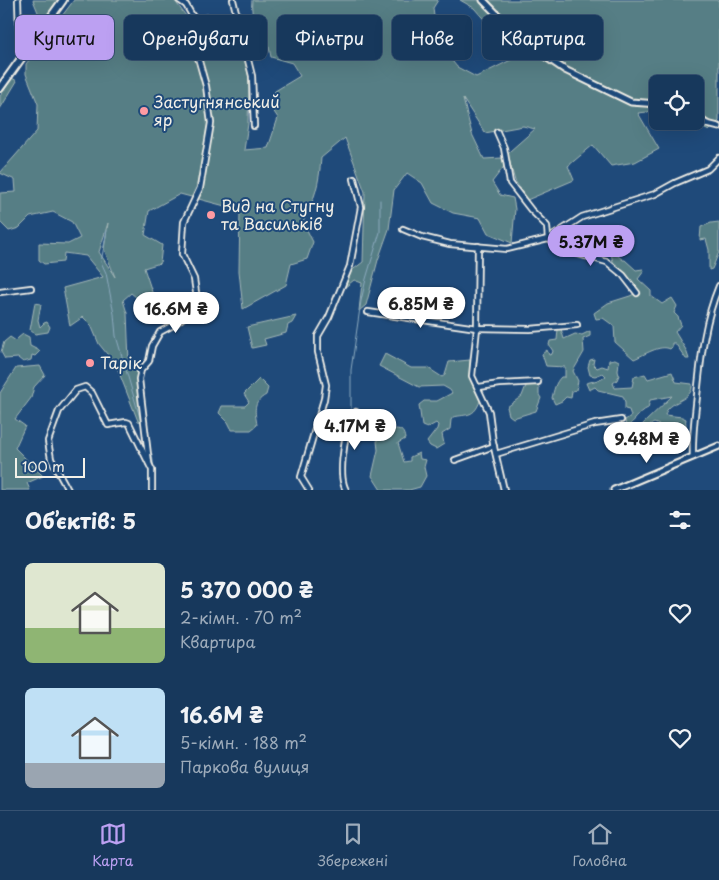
<!DOCTYPE html>
<html lang="uk">
<head>
<meta charset="utf-8">
<style>
  body { margin:0; font-family:"Playpen Sans",sans-serif; background:#244365; color:#f1f3f6; height:100vh; display:flex; flex-direction:column; font-size:19px; white-space:nowrap }
  * { box-sizing:border-box; margin:0 }
  p { font-size:16px; color:#9eacbb }
  .icon { flex:none; width:28px; height:28px; fill:none; stroke:currentColor; stroke-width:2; stroke-linecap:round; stroke-linejoin:round }
  .map { position:relative; height:490px; overflow:hidden }
  .sheet { display:flex; flex-direction:column; background:#17385c; flex:1 }
  .sheet>* { flex:none }
  .guide { position:absolute; left:15px; top:15px; width:690px; height:45px; display:flex; gap:10px }
  .buttons { position:absolute; left:649px; top:75px; display:grid; gap:10px }
  .buttons a { display:grid; place-items:center; width:55px; height:55px; border-radius:8px; background:#17385c; box-shadow:0 5px 20px #0002,0 0 0 1px #365272; font-size:25px }
  .scale { position:absolute; left:15px; bottom:12px; width:70px; box-sizing:border-box; padding-left:5px; border:2px solid #f4f1e8; border-top:0; font-size:14px; line-height:18px; white-space:nowrap; color:#f4f1e8; -webkit-text-stroke:4px #1f4a7a; paint-order:stroke }
  .price { position:absolute; translate:-50% -42px; padding:0 11px; border-radius:18px; background:#fff; color:#222; font-size:16px; line-height:32px; filter:drop-shadow(0 1px 2px #0008) }
  .price::after { content:''; position:absolute; left:50%; top:30px; width:15px; height:11px; margin-left:-8px; background:inherit; clip-path:polygon(0 0,100% 0,50% 100%) }
  .price.active { background:#bca0f2; color:#111 }
  ul { padding:0; list-style:none }
  li { display:flex; align-items:center; gap:15px; height:125px; padding:0 25px }
  li span { display:grid; place-items:center; flex:none; width:140px; height:100px; border-radius:8px; color:#555 }
  li>.icon { margin-inline-start:auto }
  span .icon { width:60px; height:60px; fill:#fffc; stroke-width:1 }
  li b { font-size:21px }
  h2 { display:flex; justify-content:space-between; align-items:center; height:60px; padding:0 25px; font-size:21px }
  .tag { padding:0 18px; border-radius:8px; background:#17385c; box-shadow:0 5px 20px #0002,0 0 0 1px #365272; font-size:18px; line-height:45px }
  .tag.active { background:#bca0f2; color:#111 }
  .tab-bar { display:flex; justify-content:space-around; align-items:center; height:70px; border-top:1px solid #365272; background:#17385c; font-size:14px; color:#9eacbb }
  .tab-bar a { display:grid; justify-items:center; gap:2px }
  .tab-bar .active { color:#bca0f2 }
  .map>svg:first-child { display:block }
</style>
</head>
<body>
<div class="map">
<svg width="719" height="490" viewBox="0 0 719 490">
  <rect width="100%" height="100%" fill="#1f4a7a"/>
  <filter id="ink" filterUnits="userSpaceOnUse"><feTurbulence type="fractalNoise" baseFrequency=".02" numOctaves="2"/><feDisplacementMap in="SourceGraphic" scale="10" xChannelSelector="R" yChannelSelector="G"/><feConvolveMatrix kernelMatrix="1 2 1 2 8 2 1 2 1" color-interpolation-filters="sRGB"/></filter>
  <g filter="url(#ink)">
    <g fill="#567e85" stroke="#a5b8b6" fill-rule="evenodd">
      <path d="M33,0H58L42,22Z"/>
      <path d="M74,0H172L175,1L194,27L214,21L236,22L249,78L248,124L244,150L268,148L278,118L271,107L275,91L300,76L292,63L271,57L269,47L260,48C258,32 250,16 252,0H438L433,8L437,42L457,67L476,77L517,57L474,8L460,0H478L482,2L484,0H719V121L709,131L690,121H695V84H658L657,111L638,113L659,149L635,162L611,166L593,145L568,166L574,180L527,200L515,181L509,160L492,182L500,195L513,198L515,209L512,243L488,233L480,218L453,213L433,203L422,183L407,173L394,190L389,229L378,260L366,305L359,311L362,283L354,280L344,288L350,272L363,262L365,192L345,138L321,158C319,185 315,198 303,222L313,242L307,259L291,264L286,285L243,309L239,271L240,210L180,194L149,211L145,235L162,245L160,263L144,268L156,304L142,302L131,293L123,300L127,313L129,362L137,373L143,422L138,421L116,365L99,344L91,325L83,317L70,326L63,288L103,277L86,256L64,253L63,262L44,264L39,260V243L68,244L80,238L72,222L53,212L30,217L19,228L9,231L0,222V193L16,192L15,180L0,173L37,131L38,104L26,74V64ZM463,99L485,133L523,126L535,129L502,158L484,159L472,134ZM108,223L104,249L115,277L99,252Z"/>
      <path d="M12,78L17,81L0,109V96Z"/>
      <path d="M719,222V252L712,269L709,270V250L706,239L700,240L701,227L711,223Z"/>
      <path d="M611,253L617,255L623,260H625L636,270L643,269L644,271L638,279L651,291V296L662,304L672,298L677,306L674,313L678,317L681,325L675,332L686,350L689,359H686L675,343H672V347L670,349C660,344 644,355 634,359L615,342L614,326L603,318L596,319L594,313L608,303L630,296L636,293C631,274 613,274 611,253Z"/>
      <path d="M35,303L41,304L38,320L40,327L44,323L47,322L50,327L48,332L35,334L30,330Z"/>
      <path d="M296,316L292,323L288,325L286,333L264,339L266,345L252,348L247,327Z"/>
      <path d="M558,329H561L564,339L575,334L582,335L590,331V336L583,339L584,352L573,371L578,381L576,390L572,391L571,398L566,397L562,401L555,404L552,398C554,390 555,383 561,377H565V367L546,366L542,354L547,350L549,355L552,354L553,351L549,345L550,341L557,340Z"/>
      <path d="M23,334L29,337L30,346L40,351L35,356L32,355L31,360L23,362L18,358L5,359L1,352L4,342L10,337L16,341L18,338Z"/>
      <path d="M385,354L411,368H428L442,377L445,375L449,362L470,360V377L480,401C474,417 468,414 453,417L451,420L450,429L442,434L444,444L436,449L430,446L427,442L437,429L438,425L436,423L427,428L422,426L419,405L424,401H437L452,393L450,390L443,386L419,387L379,366Z"/>
      <path d="M594,359L593,364L597,368L602,366L608,368L609,360L615,359L619,361L618,371L619,375L617,380L613,383L615,388L632,387L634,377L645,374L648,379L672,372L676,382L692,384C694,401 668,400 665,415L682,417L686,419C684,426 691,431 686,442L679,440C671,445 668,443 660,439L659,425L654,423L643,429L642,425L672,396L650,400L648,408C638,412 635,423 626,426L625,420L631,416L629,410L625,409V402L623,396L598,390L595,387L589,390L586,383L602,379L606,376L603,373L595,376L590,375L588,367L590,360Z"/>
      <path d="M40,366L45,375L34,387L31,398L15,419L25,426L15,448L43,476L27,483L30,490H0V393L16,368Z"/>
      <path d="M259,379L268,388L266,395C252,403 255,411 257,425L251,430H232L228,422L219,413L222,406H245L249,402L244,394Z"/>
      <path d="M527,383L539,387V395L541,398L536,411L513,418L509,415L507,407L522,396Z"/>
      <path d="M395,429C402,429 404,432 405,439L398,443L404,462L410,461V457L419,453L420,459L426,460L424,467L426,476L420,487L409,490H381L372,476L378,450L377,441L380,435L389,433Z"/>
    </g>
    <g fill="none" stroke-linecap="round" stroke-linejoin="round">
      <g stroke="#8caabf" stroke-width="1">
        <path d="M107,230L101,262L106,273L114,314L116,336L140,418L145,443"/>
        <path d="M347,425L351,409V370L361,301L366,279L380,232V200"/>
        <path d="M152,454L154,468"/>
        <path d="M340,466L339,475L344,490"/>
        <path d="M154,480L155,490"/>
      </g>
      <defs>
        <g id="minor">
          <path d="M18,0L19,32L26,52"/>
          <path d="M179,0L186,5L194,19L215,17L238,21"/>
          <path d="M233,0L252,76L254,126"/>
          <path d="M497,132L504,148L510,183L531,210L547,226L548,239"/>
          <path d="M403,229L422,237L450,244L507,249L548,239L582,217L655,194L675,183L708,169L719,158"/>
          <path d="M548,239L578,254L607,262L623,275L637,293"/>
          <path d="M478,246L477,328L472,376L489,412L493,443L504,490"/>
          <path d="M0,292L31,288"/>
          <path d="M368,312L477,328L530,329L577,325"/>
          <path d="M479,387L500,384L538,382"/>
          <path d="M496,454L595,424L621,420"/>
          <path d="M693,457C692,436 695,416 697,396C701,358 704,322 719,286"/>
          <path d="M455,460L494,446"/>
          <path d="M149,463L139,379L141,370L149,361L152,346L160,332L175,324L185,316L197,299L194,279L182,254L184,222L200,188L211,123L206,86L197,54L194,19"/>
          <path d="M68,490L51,459L48,441L59,411L76,390L85,387L92,393L108,425L126,422L129,423L152,470V490"/>
          <path d="M309,490L301,477L324,399L326,385L318,352V336L329,317L350,266L361,207L354,179"/>
          <path d="M346,490C338,477 344,442 348,427C350,422 353,417 356,412"/>
        </g>
        <g id="tertiary">
          <path d="M483,0L524,42L565,70L631,102L658,104"/>
          <path d="M695,116L707,124L719,127"/>
          <path d="M614,490L719,446"/>
        </g>
        <path id="primary" d="M0,88L63,0"/>
      </defs>
      <use href="#minor" stroke="#f4f1e8" stroke-width="8"/>
      <use href="#tertiary" stroke="#f4f1e8" stroke-width="9"/>
      <use href="#primary" stroke="#f4f1e8" stroke-width="10"/>
      <use href="#minor" stroke="#1f4a7a" stroke-width="4.5"/>
      <use href="#tertiary" stroke="#1f4a7a" stroke-width="5"/>
      <use href="#primary" stroke="#1f4a7a" stroke-width="6"/>
    </g>
  </g>
  <g fill="#ff9aa2" stroke="#1f4a7a" stroke-width="2">
    <circle cx="144" cy="111" r="5"/>
    <circle cx="211" cy="215" r="5"/>
    <circle cx="90" cy="363" r="5"/>
  </g>
  <g text-anchor="middle" stroke-width="4" stroke-linejoin="round" paint-order="stroke">
    <g font-size="16" fill="#f4f1e8" stroke="#1f4a7a" text-anchor="start">
      <text x="154" y="108">Застугнянський<tspan x="154" dy="18">яр</tspan></text>
      <text x="221" y="212">Вид на Стугну<tspan x="221" dy="18">та Васильків</tspan></text>
      <text x="100" y="369">Тарік</text>
    </g>
  </g>
</svg>
<div class="buttons">
<a><svg class="icon" aria-label="locate" viewBox="0 0 24 24"><circle cx="12" cy="12" r="6"/><path d="M12 2v4M12 18v4M2 12h4M18 12h4"/></svg></a>
</div>
<div class="scale">100 m</div>
<b class="price active" style="left:591px;top:267px">5.37M ₴</b>
<b class="price" style="left:421px;top:329px">6.85M ₴</b>
<b class="price" style="left:176px;top:334px">16.6M ₴</b>
<b class="price" style="left:355px;top:451px">4.17M ₴</b>
<b class="price" style="left:647px;top:464px">9.48M ₴</b>
<div class="guide">
<a class="tag active">Купити</a>
<a class="tag">Орендувати</a>
<a class="tag">Фільтри</a>
<a class="tag">Нове</a>
<a class="tag">Квартира</a>
</div>
</div>
<section class="sheet">
<h2>Об’єктів: 5<svg class="icon" aria-label="filters" viewBox="0 0 24 24"><path d="M4 7h16M4 17h16"/><circle cx="9" cy="7" r="2"/><circle cx="15" cy="17" r="2"/></svg></h2>
<ul>
<li><span style="background:linear-gradient(#dfe7d0 65%,#8fb573 0)"><svg class="icon" aria-label="home" viewBox="0 0 24 24"><path d="M3 11l9-7 9 7M6 9v11h12V9"/></svg></span><div><b>5 370 000 ₴</b><p>2-кімн. · 70 m²</p><p>Квартира</p></div><svg class="icon" aria-label="heart" viewBox="0 0 24 24"><path d="M12 20l-8-8c-3-5 5-10 8-4 3-6 11-1 8 4z"/></svg></li>
<li><span style="background:linear-gradient(#bfe0f5 75%,#9aa5b1 0)"><svg class="icon" aria-label="home" viewBox="0 0 24 24"><path d="M3 11l9-7 9 7M6 9v11h12V9"/></svg></span><div><b>16.6M ₴</b><p>5-кімн. · 188 m²</p><p>Паркова вулиця</p></div><svg class="icon" aria-label="heart" viewBox="0 0 24 24"><path d="M12 20l-8-8c-3-5 5-10 8-4 3-6 11-1 8 4z"/></svg></li>
</ul>
</section>
<nav class="tab-bar">
<a class="active"><svg class="icon" aria-label="map" viewBox="0 0 24 24"><path d="M3 6l6-2 6 2 6-2v14l-6 2-6-2-6 2zM9 4v14M15 6v14"/></svg>Карта</a>
<a><svg class="icon" aria-label="saved" viewBox="0 0 24 24"><path d="M7 4h10v16l-5-4-5 4z"/></svg>Збережені</a>
<a><svg class="icon" aria-label="home" viewBox="0 0 24 24"><path d="M3 11l9-7 9 7M6 9v11h12V9"/></svg>Головна</a>
</nav>
</body>
</html>
